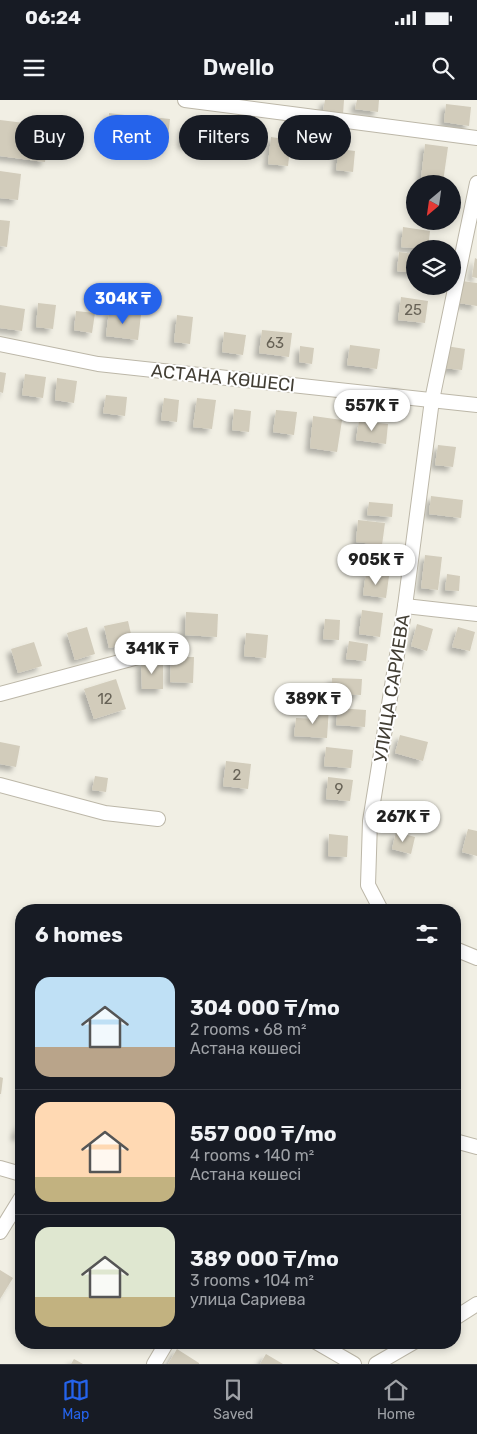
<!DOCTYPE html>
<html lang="en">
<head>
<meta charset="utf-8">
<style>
  body { margin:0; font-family:Rubik,sans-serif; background:#242831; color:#f1f3f6; height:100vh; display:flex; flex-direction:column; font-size:19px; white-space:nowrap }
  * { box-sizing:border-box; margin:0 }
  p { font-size:16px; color:#9ea1a6 }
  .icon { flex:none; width:28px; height:28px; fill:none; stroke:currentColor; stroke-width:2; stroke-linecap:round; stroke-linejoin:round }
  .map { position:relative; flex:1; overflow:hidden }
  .panel { position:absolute; left:15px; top:804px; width:446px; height:445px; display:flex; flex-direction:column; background:#171b24; border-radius:20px; box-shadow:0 2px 8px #0003 }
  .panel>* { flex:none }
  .hud { position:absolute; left:15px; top:15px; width:448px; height:45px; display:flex; gap:10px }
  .needle { width:32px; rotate:209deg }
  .controls { position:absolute; left:406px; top:75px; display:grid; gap:10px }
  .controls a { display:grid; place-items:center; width:55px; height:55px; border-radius:50%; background:#171b24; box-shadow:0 2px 8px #0003; font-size:25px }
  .price { position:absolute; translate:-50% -42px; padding:0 11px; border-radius:18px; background:#fff; color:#222; font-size:16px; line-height:32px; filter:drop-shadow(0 1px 2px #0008) }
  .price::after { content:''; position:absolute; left:50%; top:30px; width:15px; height:11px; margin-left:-8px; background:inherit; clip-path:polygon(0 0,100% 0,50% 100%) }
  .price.on { background:#2563eb; color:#fff }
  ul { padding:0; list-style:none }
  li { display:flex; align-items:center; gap:15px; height:125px; padding:0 20px }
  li+li { border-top:1px solid #363941 }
  li span { display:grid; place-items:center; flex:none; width:140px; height:100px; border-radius:15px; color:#555 }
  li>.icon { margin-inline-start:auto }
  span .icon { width:60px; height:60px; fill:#fffc; stroke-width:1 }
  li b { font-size:21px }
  h2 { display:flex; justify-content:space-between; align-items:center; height:60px; padding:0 20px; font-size:21px }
  .pill { padding:0 18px; border-radius:22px; background:#171b24; box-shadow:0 2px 8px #0003; font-size:18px; line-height:45px }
  .pill.on { background:#2563eb; color:#fff }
  .status { display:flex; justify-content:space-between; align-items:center; height:35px; padding:0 25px; background:#171b24; direction:ltr }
  .status svg { height:14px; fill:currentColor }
  header { display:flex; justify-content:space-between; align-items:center; height:65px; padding:0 20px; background:#171b24; font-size:22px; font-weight:600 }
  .dock { display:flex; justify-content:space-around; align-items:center; height:70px; border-top:1px solid #363941; background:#171b24; font-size:14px; color:#9ea1a6 }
  .dock a { display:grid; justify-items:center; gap:2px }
  .dock .on { color:#2563eb }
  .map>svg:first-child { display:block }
</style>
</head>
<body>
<div class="status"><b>06:24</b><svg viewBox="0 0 49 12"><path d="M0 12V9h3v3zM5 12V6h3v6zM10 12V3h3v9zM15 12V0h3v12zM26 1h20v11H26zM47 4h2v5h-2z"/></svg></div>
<header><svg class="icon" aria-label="menu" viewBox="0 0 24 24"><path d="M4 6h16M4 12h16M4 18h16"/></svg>Dwello<svg class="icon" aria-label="search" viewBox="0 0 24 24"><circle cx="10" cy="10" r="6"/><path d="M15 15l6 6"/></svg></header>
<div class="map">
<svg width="477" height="1264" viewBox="0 0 477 1264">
  <defs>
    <filter id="shadow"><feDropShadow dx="-4.5" dy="4.5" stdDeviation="2.5" flood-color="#0004"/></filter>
  </defs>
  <rect width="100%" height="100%" fill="#f1efe4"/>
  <g fill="#d2ccbb" filter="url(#shadow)">
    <path d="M325,0H344L343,14L323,11Z"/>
    <path d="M357,0H379L378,12L355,9Z"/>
    <path d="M446,4L471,7L469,26L444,22Z"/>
    <path d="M109,13L133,16L131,38L107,35Z"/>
    <path d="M142,16L170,19L167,48L139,45Z"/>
    <path d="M0,20L49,26L45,62L0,56Z"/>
    <path d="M214,25L237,28L234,52L212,49Z"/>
    <path d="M184,26L201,28L199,46L182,44Z"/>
    <path d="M271,37L291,40L288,66L268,64Z"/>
    <path d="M425,44L448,47L443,82L421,79Z"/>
    <path d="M339,49L355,51L353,72L336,70Z"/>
    <path d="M0,71L21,74L18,100L0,98Z"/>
    <path d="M0,120L10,121L7,147L0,146Z"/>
    <path d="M403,127L430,131L428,149L401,147Z"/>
    <path d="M399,152L415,154V173L397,171Z"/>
    <path d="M475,158L477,159V178L472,177Z"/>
    <path d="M462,181L477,183V206L459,203Z"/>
    <path d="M401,197L428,201L425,223L398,220Z"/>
    <path d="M38,203L56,205L53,229L36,227Z"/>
    <path d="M0,205L25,209L22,231L0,228Z"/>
    <path d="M76,211L95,213L92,233L74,230Z"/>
    <path d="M109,211L141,215L138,240L106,236Z"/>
    <path d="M177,215L193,217L190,244L174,242Z"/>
    <path d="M262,230L292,233L289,257L259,253Z"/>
    <path d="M224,232L246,235L243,255L222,252Z"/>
    <path d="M350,245L380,249L377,269L347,265Z"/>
    <path d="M300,246L314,248L312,264L299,262Z"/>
    <path d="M446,246L465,249L462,270L443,268Z"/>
    <path d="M0,272L6,273L3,293L0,292Z"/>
    <path d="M25,274L46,277L43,298L22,295Z"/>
    <path d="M57,278L77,281L74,303L55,300Z"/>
    <path d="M106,295L127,297L125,316L103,313Z"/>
    <path d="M164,298L179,300L177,322L161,320Z"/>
    <path d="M197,298L216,300L212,329L193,327Z"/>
    <path d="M234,309L251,311L249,332L232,330Z"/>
    <path d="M276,310L297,312L294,335L273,332Z"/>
    <path d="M313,316L342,320L337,352L310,348Z"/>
    <path d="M359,321L388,324L386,344L356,340Z"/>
    <path d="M438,345L456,347L453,367L435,365Z"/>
    <path d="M431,396L463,400L461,418L429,414Z"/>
    <path d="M369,402L393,404L392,417L367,415Z"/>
    <path d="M358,420L385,423L382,445L356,442Z"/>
    <path d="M425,455L442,457L438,490L421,488Z"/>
    <path d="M366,473L389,476L386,498L363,495Z"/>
    <path d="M447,474L460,476L459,491L445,490Z"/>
    <path d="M362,510L383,513L380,537L359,534Z"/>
    <path d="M186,512L218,514L217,537L185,535Z"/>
    <path d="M325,519L340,520L339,540L323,539Z"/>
    <path d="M128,521L133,543L109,548L104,526Z"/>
    <path d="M417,524L433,529L427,551L411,546Z"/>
    <path d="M87,527L95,554L75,560L67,533Z"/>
    <path d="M458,527L475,532L470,551L452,547Z"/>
    <path d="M246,533L268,535L266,558L244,556Z"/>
    <path d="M349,541L368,544L366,561L346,559Z"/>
    <path d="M34,542L42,566L18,573L11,549Z"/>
    <path d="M171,557H194L193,583L170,582Z"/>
    <path d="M163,561V589H142L141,562Z"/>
    <path d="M332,578L362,579L361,595L332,594Z"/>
    <path d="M116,579L126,609L94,619L84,589Z"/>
    <path d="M318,607L329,608L327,638L294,636L296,618L317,619Z"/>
    <path d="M338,608L366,610L365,627L336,625Z"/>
    <path d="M400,635L428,642L423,661L395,653Z"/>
    <path d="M0,642L20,646L16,667L0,664Z"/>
    <path d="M326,647L353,650L351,668L324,666Z"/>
    <path d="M226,661L251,664L248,689L223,686Z"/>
    <path d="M95,676L108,678L106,692L92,690Z"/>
    <path d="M328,677L353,680L350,701L326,699Z"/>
    <path d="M468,729L477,731V756L462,752Z"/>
    <path d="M396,732L415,737L411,754L392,749Z"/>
    <path d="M329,734L348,736L347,757L328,756Z"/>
    <path d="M0,977L3,978L1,994H0Z"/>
    <path d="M21,1021V1037L15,1035Z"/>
    <path d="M0,1170L13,1178L0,1199Z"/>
    <path d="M177,1249L199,1263V1264H168Z"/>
    <path d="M266,1254L283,1264H260Z"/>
    <path d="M74,1259L83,1264H71Z"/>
  </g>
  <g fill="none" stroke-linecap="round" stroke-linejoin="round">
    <defs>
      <g id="street">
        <path d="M185,0L477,38"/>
        <path d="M0,244L98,264L477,305"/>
        <path d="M405,506L477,514"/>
        <path d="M0,594L172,548"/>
        <path d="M0,685L105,713L158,719"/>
        <path d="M381,810L368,785L370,721L405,506L432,300L477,83"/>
        <path d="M455,849L477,858"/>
        <path d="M455,1041L477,1047"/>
        <path d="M0,1068L21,1074"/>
        <path d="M0,1132L21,1098"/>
        <path d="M455,1218L477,1204"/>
        <path d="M316,1242L354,1264"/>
        <path d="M154,1264L167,1242"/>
        <path d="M376,1264L414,1242"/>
      </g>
    </defs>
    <use href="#street" stroke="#bcb7a8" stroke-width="16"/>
    <use href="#street" stroke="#fff" stroke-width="14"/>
  </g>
  <g text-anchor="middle" stroke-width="4" stroke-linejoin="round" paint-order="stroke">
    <g font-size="15" fill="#676256">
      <text x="413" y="215">25</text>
      <text x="275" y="248">63</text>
      <text x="105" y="604">12</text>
      <text x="237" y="680">2</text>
      <text x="339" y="694">9</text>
    </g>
    <g font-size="18" fill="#433f35" stroke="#fff">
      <text transform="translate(223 278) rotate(6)" y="6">АСТАНА КӨШЕСІ</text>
      <text transform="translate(392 588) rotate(-81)" y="6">УЛИЦА САРИЕВА</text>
    </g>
  </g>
</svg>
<div class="controls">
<a><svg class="needle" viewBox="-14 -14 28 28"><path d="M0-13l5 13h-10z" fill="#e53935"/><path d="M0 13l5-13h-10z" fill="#9ea1a6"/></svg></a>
<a><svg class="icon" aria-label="layers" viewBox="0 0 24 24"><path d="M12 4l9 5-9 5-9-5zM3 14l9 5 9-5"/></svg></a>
</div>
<b class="price on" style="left:123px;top:225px">304K ₸</b>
<b class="price" style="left:372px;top:332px">557K ₸</b>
<b class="price" style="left:376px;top:486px">905K ₸</b>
<b class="price" style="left:152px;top:575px">341K ₸</b>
<b class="price" style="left:313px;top:625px">389K ₸</b>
<b class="price" style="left:403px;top:743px">267K ₸</b>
<div class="hud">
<a class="pill">Buy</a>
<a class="pill on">Rent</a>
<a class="pill">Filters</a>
<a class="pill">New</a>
</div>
<section class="panel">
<h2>6 homes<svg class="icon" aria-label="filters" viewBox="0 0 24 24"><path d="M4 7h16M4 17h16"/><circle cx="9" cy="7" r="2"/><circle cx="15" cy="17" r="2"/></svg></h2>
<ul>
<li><span style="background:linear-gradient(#bfe0f5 70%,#b9a48a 0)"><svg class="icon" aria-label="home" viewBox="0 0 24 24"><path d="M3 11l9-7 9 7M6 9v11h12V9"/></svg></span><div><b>304 000 ₸/mo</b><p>2 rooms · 68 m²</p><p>Астана көшесі</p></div></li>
<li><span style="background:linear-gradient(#ffd9b3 75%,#c2b280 0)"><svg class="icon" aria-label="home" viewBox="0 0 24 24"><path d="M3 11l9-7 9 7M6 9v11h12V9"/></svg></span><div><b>557 000 ₸/mo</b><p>4 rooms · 140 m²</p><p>Астана көшесі</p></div></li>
<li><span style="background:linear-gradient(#dfe7d0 70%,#c2b280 0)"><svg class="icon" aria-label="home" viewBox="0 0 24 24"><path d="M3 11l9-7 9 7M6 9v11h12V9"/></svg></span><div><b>389 000 ₸/mo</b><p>3 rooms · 104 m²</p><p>улица Сариева</p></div></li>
</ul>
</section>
</div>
<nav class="dock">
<a class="on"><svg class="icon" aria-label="map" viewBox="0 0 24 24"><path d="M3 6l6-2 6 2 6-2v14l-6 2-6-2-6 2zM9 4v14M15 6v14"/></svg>Map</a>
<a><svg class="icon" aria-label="saved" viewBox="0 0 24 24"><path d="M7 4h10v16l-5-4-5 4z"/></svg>Saved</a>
<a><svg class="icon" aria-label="home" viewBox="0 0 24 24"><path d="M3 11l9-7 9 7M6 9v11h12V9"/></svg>Home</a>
</nav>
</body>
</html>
